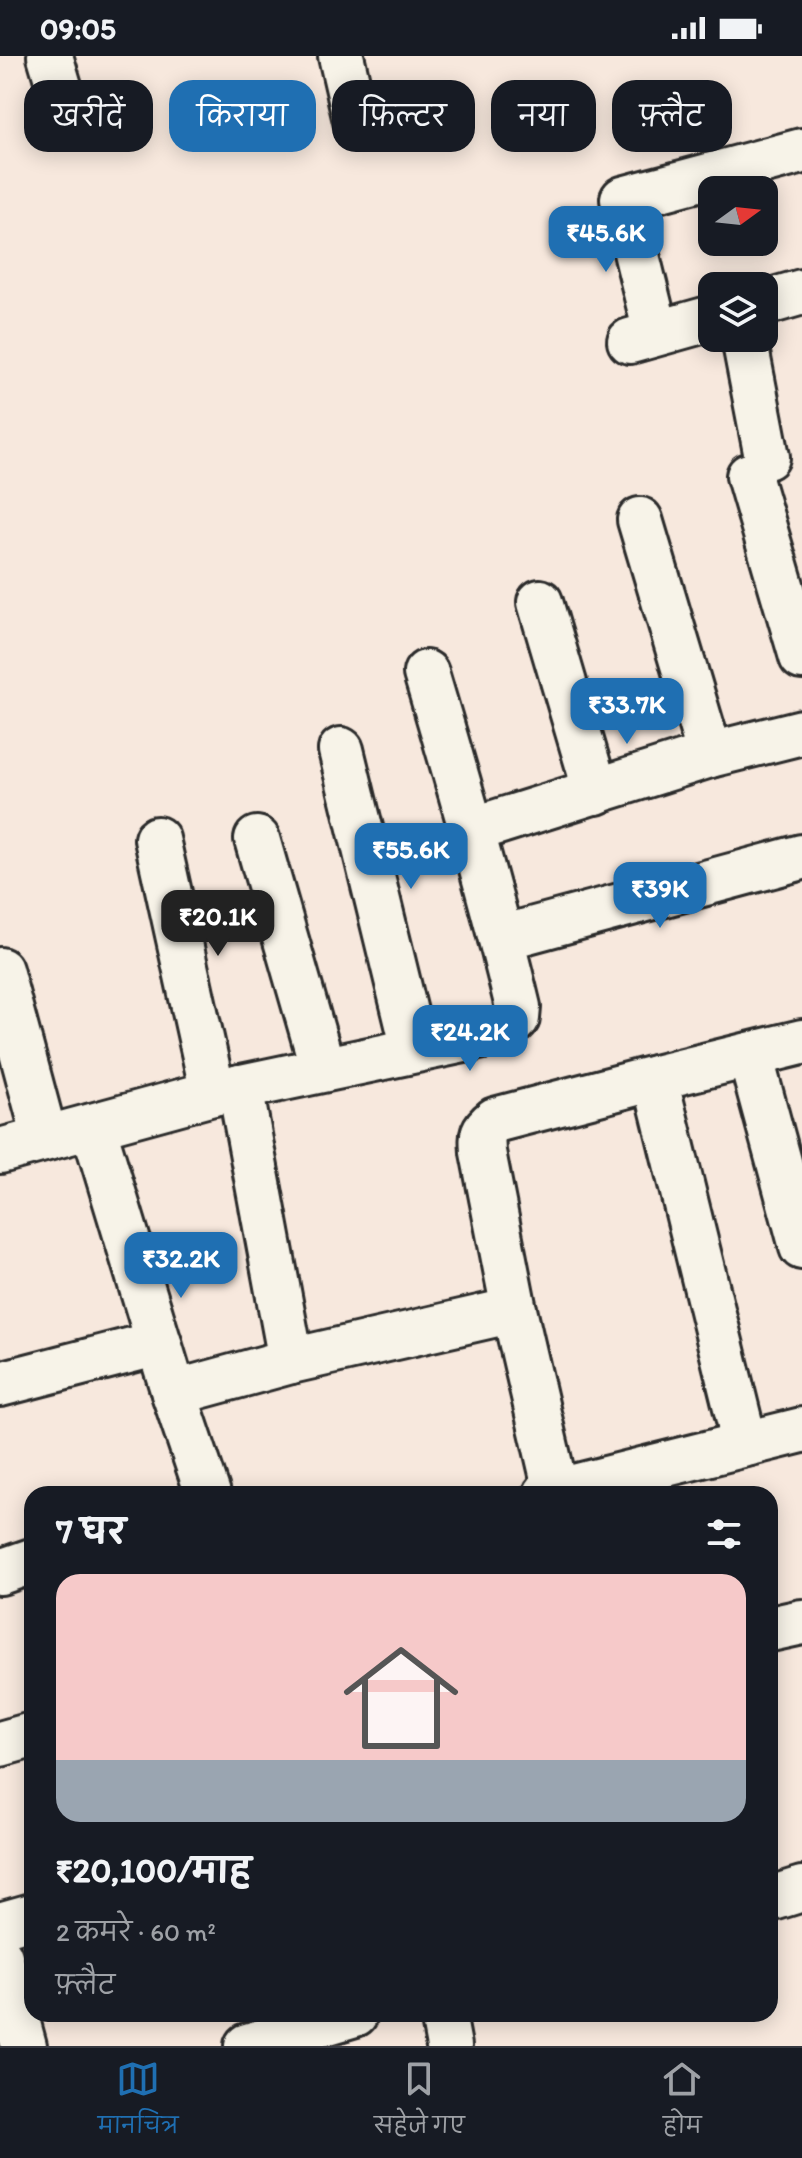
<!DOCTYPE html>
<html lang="hi">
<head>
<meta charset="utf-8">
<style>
  body { margin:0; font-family:Itim,"Playpen Sans Deva",sans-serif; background:#20242c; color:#f1f3f6; height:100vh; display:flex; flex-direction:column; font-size:30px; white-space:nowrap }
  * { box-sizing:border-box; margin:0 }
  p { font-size:26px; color:#9ea1a6 }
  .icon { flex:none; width:44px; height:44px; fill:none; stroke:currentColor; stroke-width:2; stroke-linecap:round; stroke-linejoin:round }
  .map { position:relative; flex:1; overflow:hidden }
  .side { position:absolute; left:24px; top:1430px; width:754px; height:536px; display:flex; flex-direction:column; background:#171b24; border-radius:24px; box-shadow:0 4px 20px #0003 }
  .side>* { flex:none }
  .banner { position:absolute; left:24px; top:24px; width:754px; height:72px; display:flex; gap:16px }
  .needle { width:52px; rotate:75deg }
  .controls { position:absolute; left:698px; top:120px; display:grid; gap:16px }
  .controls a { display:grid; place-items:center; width:80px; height:80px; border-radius:16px; background:#171b24; box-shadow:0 4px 20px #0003; font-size:40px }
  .price { position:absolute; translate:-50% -68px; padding:0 18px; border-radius:16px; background:#1f6fb2; color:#fff; font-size:26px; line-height:52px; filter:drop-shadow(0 2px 4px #0008) }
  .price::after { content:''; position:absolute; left:50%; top:48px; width:24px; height:18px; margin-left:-12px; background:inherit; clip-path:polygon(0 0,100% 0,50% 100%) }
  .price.current { background:#222; color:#fff }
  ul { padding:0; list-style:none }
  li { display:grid; align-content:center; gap:16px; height:424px; padding:0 32px }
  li+li { border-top:2px solid #363941 }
  li span { display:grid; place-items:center; height:248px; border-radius:24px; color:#555 }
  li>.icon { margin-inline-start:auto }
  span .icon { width:144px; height:144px; fill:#fffc; stroke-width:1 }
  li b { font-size:34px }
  h2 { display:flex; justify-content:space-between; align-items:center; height:96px; padding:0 32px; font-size:34px }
  .chip { padding:0 28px; border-radius:24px; background:#171b24; box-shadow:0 4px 20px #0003; font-size:28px; line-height:72px }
  .chip.current { background:#1f6fb2; color:#fff }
  .status { display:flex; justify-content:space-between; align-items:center; height:56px; padding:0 40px; background:#171b24; direction:ltr }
  .status svg { height:22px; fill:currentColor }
  .menu { display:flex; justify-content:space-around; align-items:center; height:112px; border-top:2px solid #363941; background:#171b24; font-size:22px; color:#9ea1a6 }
  .menu a { display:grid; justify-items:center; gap:4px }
  .menu .current { color:#1f6fb2 }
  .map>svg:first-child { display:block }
</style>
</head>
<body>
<div class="status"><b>09:05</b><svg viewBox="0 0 49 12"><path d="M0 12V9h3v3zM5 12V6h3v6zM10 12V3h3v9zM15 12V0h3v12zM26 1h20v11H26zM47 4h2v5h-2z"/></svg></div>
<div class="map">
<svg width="802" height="1990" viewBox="0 0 802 1990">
  <rect width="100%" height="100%" fill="#f7e8dd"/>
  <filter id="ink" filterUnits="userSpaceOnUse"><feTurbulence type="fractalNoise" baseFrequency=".0125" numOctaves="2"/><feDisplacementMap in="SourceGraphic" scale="16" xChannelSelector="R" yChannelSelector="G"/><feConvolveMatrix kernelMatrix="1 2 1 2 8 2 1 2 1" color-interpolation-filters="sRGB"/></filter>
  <g filter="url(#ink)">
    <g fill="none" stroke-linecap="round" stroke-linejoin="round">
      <defs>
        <g id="minor">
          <path d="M50,0L66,54"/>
          <path d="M341,0L356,65"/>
          <path d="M764,247L802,236"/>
          <path d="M656,277L623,143L802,95"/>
          <path d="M744,282L767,401"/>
          <path d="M630,285L712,262"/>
          <path d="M749,420L802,601"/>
          <path d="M640,464L710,699"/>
          <path d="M540,546L596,736"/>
          <path d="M341,694L414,993"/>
          <path d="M472,774L710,699L802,676"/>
          <path d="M157,783L213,1037"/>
          <path d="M257,783L323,1013"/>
          <path d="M501,882L802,801"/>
          <path d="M0,914L45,1082"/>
          <path d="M750,999L802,1191"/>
          <path d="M655,1022L745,1388"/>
          <path d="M240,1031L291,1305"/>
          <path d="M93,1070L174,1337L208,1438"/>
          <path d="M0,1095L213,1037L497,977L508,971L517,962L518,951C491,839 459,728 426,617"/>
          <path d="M0,1328L159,1287"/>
          <path d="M174,1337L291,1305L514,1254"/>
          <path d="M556,1435L514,1254L483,1096C482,1079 481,1075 495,1064L655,1022L802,986"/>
          <path d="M546,1438L802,1374"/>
          <path d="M0,1516L32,1505"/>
          <path d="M770,1573L802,1566"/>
          <path d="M0,1688L32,1679"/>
          <path d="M770,1843L802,1833"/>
          <path d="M0,1869L32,1860"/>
          <path d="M0,1901L24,1990"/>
          <path d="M443,1958L449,1990"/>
          <path d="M247,1990L355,1958"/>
        </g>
      </defs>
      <use href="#minor" stroke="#2b2b2b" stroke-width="50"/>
      <use href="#minor" stroke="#f7f3e8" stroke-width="44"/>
    </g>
  </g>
</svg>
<div class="controls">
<a><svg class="needle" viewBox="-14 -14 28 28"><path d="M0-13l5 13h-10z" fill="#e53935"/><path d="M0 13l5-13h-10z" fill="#9ea1a6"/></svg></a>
<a><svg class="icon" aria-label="layers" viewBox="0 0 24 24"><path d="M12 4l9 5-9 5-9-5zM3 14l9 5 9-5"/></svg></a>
</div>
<b class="price" style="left:606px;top:218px">₹45.6K</b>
<b class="price" style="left:627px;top:690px">₹33.7K</b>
<b class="price" style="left:411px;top:835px">₹55.6K</b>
<b class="price" style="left:660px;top:874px">₹39K</b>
<b class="price current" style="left:218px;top:902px">₹20.1K</b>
<b class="price" style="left:470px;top:1017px">₹24.2K</b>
<b class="price" style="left:181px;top:1244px">₹32.2K</b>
<div class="banner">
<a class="chip">खरीदें</a>
<a class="chip current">किराया</a>
<a class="chip">फ़िल्टर</a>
<a class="chip">नया</a>
<a class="chip">फ़्लैट</a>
</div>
<section class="side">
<h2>7 घर<svg class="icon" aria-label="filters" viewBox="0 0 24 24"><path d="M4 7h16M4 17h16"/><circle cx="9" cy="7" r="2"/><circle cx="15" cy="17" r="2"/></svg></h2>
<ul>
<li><span style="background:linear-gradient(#f6c9c9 75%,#9aa5b1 0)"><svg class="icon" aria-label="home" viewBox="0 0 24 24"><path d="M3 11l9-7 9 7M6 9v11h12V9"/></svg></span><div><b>₹20,100/माह</b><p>2 कमरे · 60 m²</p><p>फ़्लैट</p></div></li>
</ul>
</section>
</div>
<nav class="menu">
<a class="current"><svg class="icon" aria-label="map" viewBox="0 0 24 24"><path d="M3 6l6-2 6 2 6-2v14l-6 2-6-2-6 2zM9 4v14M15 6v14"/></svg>मानचित्र</a>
<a><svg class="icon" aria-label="saved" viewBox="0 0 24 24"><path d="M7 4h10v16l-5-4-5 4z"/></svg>सहेजे गए</a>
<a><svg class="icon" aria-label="home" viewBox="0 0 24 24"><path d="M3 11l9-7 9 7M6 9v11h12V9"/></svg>होम</a>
</nav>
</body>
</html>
